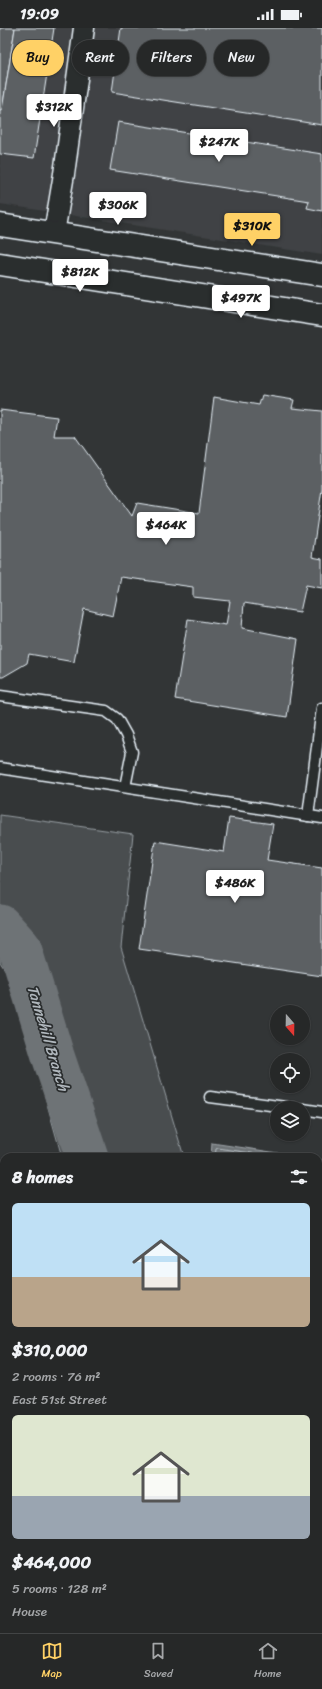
<!DOCTYPE html>
<html lang="en">
<head>
<meta charset="utf-8">
<style>
  body { margin:0; font-family:Sriracha,sans-serif; background:#323434; color:#f1f3f6; height:100vh; display:flex; flex-direction:column; font-size:15px; white-space:nowrap }
  * { box-sizing:border-box; margin:0 }
  p { font-size:13px; color:#a4a6a8 }
  .icon { flex:none; width:22px; height:22px; fill:none; stroke:currentColor; stroke-width:2; stroke-linecap:round; stroke-linejoin:round }
  .map { position:relative; flex:1; overflow:hidden }
  .drawer { position:absolute; left:0px; top:1125px; width:322px; height:480px; display:flex; flex-direction:column; background:#262828; border-radius:12px 12px 0 0; box-shadow:0 1px 3px #0004,0 0 0 1px #424445 }
  .drawer>* { flex:none }
  .hud { position:absolute; left:12px; top:12px; width:298px; height:36px; display:flex; gap:8px }
  .needle { width:26px; rotate:160deg }
  .tools { position:absolute; left:270px; top:977px; display:grid; gap:8px }
  .tools a { display:grid; place-items:center; width:40px; height:40px; border-radius:50%; background:#262828; box-shadow:0 1px 3px #0004,0 0 0 1px #424445; font-size:20px }
  .price { position:absolute; translate:-50% -34px; padding:0 9px; border-radius:4px; background:#fff; color:#222; font-size:13px; line-height:26px; filter:drop-shadow(0 1px 2px #0008) }
  .price::after { content:''; position:absolute; left:50%; top:24px; width:12px; height:9px; margin-left:-6px; background:inherit; clip-path:polygon(0 0,100% 0,50% 100%) }
  .price.selected { background:#ffd166; color:#111 }
  ul { padding:0; list-style:none }
  li { display:grid; align-content:center; gap:8px; height:212px; padding:0 12px }
  li span { display:grid; place-items:center; height:124px; border-radius:6px; color:#555 }
  li>.icon { margin-inline-start:auto }
  span .icon { width:72px; height:72px; fill:#fffc; stroke-width:1 }
  li b { font-size:17px }
  h2 { display:flex; justify-content:space-between; align-items:center; height:48px; padding:0 12px; font-size:17px }
  .pill { padding:0 14px; border-radius:18px; background:#262828; box-shadow:0 1px 3px #0004,0 0 0 1px #424445; font-size:14px; line-height:36px }
  .pill.selected { background:#ffd166; color:#111 }
  .status { display:flex; justify-content:space-between; align-items:center; height:28px; padding:0 20px; background:#262828; direction:ltr }
  .status svg { height:11px; fill:currentColor }
  .tab-bar { display:flex; justify-content:space-around; align-items:center; height:56px; border-top:1px solid #424445; background:#262828; font-size:11px; color:#a4a6a8 }
  .tab-bar a { display:grid; justify-items:center; gap:2px }
  .tab-bar .selected { color:#ffd166 }
  .map>svg:first-child { display:block }
</style>
</head>
<body>
<div class="status"><b>19:09</b><svg viewBox="0 0 49 12"><path d="M0 12V9h3v3zM5 12V6h3v6zM10 12V3h3v9zM15 12V0h3v12zM26 1h20v11H26zM47 4h2v5h-2z"/></svg></div>
<div class="map">
<svg width="322" height="1605" viewBox="0 0 322 1605">
  <rect width="100%" height="100%" fill="#323536"/>
  <filter id="ink" filterUnits="userSpaceOnUse"><feTurbulence type="fractalNoise" baseFrequency=".025" numOctaves="2"/><feDisplacementMap in="SourceGraphic" scale="8" xChannelSelector="R" yChannelSelector="G"/><feConvolveMatrix kernelMatrix="1 2 1 2 8 2 1 2 1" color-interpolation-filters="sRGB"/></filter>
  <g filter="url(#ink)">
    <path fill="#3f4244" d="M0,0H322V227L0,176Z"/>
    <g fill="#494d4f" stroke="#989fa4">
      <path d="M0,787L133,806L121,919L184,1129H62L12,952L0,934Z"/>
      <path d="M322,1245V1325H318V1246Z"/>
    </g>
    <g fill="#6e7376" stroke="#9fa5aa">
      <path d="M212,1115L304,1129H211Z"/>
      <path d="M318,1131L322,1132V1196L318,1197Z"/>
    </g>
    <g fill="none" stroke-linecap="round" stroke-linejoin="round">
      <path stroke="#b7bfc4" stroke-width="1" d="M215,1129L216,1121L218,1120L278,1129"/>
      <g stroke="#6e7376" stroke-width="43">
        <path d="M0,898L20,920L53,1028L87,1129"/>
        <path d="M318,1290L322,1289"/>
      </g>
    </g>
    <g fill="#5c6063" stroke="#e8f1f8">
      <path d="M0,0H15L2,82H0Z"/>
      <path d="M15,0H54L34,130L0,126V82H2Z"/>
      <path d="M121,0H322V97L112,64Z"/>
      <path d="M118,94L322,126V183L307,180L309,173L110,142Z"/>
      <path d="M262,367L294,372L292,380L322,383V461L312,529L322,531V560L306,557L300,584L244,575L242,600L298,611L287,689L175,671L188,591L226,597L230,573L193,569V559L121,549L113,588L84,581L74,634L29,626L27,635L3,649H0V382L57,389L54,408H75L132,488L137,475L199,485L214,369L259,377Z"/>
      <path d="M229,790L273,796L267,832L322,840V948L139,921L155,813L224,824Z"/>
      <path d="M0,1238H4V1266L0,1265Z"/>
      <path d="M318,1425L322,1426V1499H320L321,1487L318,1486Z"/>
      <path d="M2,1508L4,1509V1574H0L1,1537H0V1522Z"/>
      <path d="M318,1554L322,1564V1574L318,1575Z"/>
      <path d="M318,1587H321L318,1605H263L264,1601H318Z"/>
      <path d="M213,1601H244L243,1605H212Z"/>
    </g>
    <g fill="none" stroke-linecap="round" stroke-linejoin="round">
      <defs>
        <g id="lane">
          <path d="M0,668L106,683L117,691L126,707L132,724L125,759"/>
          <path d="M0,740L322,790"/>
          <path d="M308,788L322,680"/>
          <path d="M210,1069L293,1080"/>
          <path d="M303,1081L322,1084"/>
        </g>
        <g id="street">
          <path d="M54,205L64,146L84,0"/>
          <path d="M0,1329L4,1330"/>
          <path d="M318,1373H322"/>
          <path d="M0,1452L4,1443"/>
        </g>
        <g id="secondary">
          <path d="M0,197L322,247"/>
          <path d="M0,236L322,287"/>
        </g>
      </defs>
      <use href="#lane" stroke="#e8f1f8" stroke-width="13"/>
      <use href="#street" stroke="#e8f1f8" stroke-width="23"/>
      <use href="#secondary" stroke="#e8f1f8" stroke-width="25"/>
      <use href="#lane" stroke="#2a2d2e" stroke-width="10"/>
      <use href="#street" stroke="#2a2d2e" stroke-width="20"/>
      <use href="#secondary" stroke="#2a2d2e" stroke-width="22"/>
    </g>
  </g>
  <g text-anchor="middle" stroke-width="3.5" stroke-linejoin="round" paint-order="stroke">
    <g font-size="15" font-style="italic" fill="#b1b8be" stroke="#2a2d2e">
      <text transform="translate(48 1010) rotate(73)" y="5">Tannehill Branch</text>
    </g>
  </g>
</svg>
<div class="tools">
<a><svg class="needle" viewBox="-14 -14 28 28"><path d="M0-13l5 13h-10z" fill="#e53935"/><path d="M0 13l5-13h-10z" fill="#a4a6a8"/></svg></a>
<a><svg class="icon" aria-label="locate" viewBox="0 0 24 24"><circle cx="12" cy="12" r="6"/><path d="M12 2v4M12 18v4M2 12h4M18 12h4"/></svg></a>
<a><svg class="icon" aria-label="layers" viewBox="0 0 24 24"><path d="M12 4l9 5-9 5-9-5zM3 14l9 5 9-5"/></svg></a>
</div>
<b class="price" style="left:54px;top:100px">$312K</b>
<b class="price" style="left:219px;top:135px">$247K</b>
<b class="price" style="left:118px;top:198px">$306K</b>
<b class="price selected" style="left:252px;top:219px">$310K</b>
<b class="price" style="left:80px;top:265px">$812K</b>
<b class="price" style="left:241px;top:291px">$497K</b>
<b class="price" style="left:166px;top:518px">$464K</b>
<b class="price" style="left:235px;top:876px">$486K</b>
<div class="hud">
<a class="pill selected">Buy</a>
<a class="pill">Rent</a>
<a class="pill">Filters</a>
<a class="pill">New</a>
</div>
<section class="drawer">
<h2>8 homes<svg class="icon" aria-label="filters" viewBox="0 0 24 24"><path d="M4 7h16M4 17h16"/><circle cx="9" cy="7" r="2"/><circle cx="15" cy="17" r="2"/></svg></h2>
<ul>
<li><span style="background:linear-gradient(#bfe0f5 60%,#b9a48a 0)"><svg class="icon" aria-label="home" viewBox="0 0 24 24"><path d="M3 11l9-7 9 7M6 9v11h12V9"/></svg></span><div><b>$310,000</b><p>2 rooms · 76 m²</p><p>East 51st Street</p></div></li>
<li><span style="background:linear-gradient(#dfe7d0 65%,#9aa5b1 0)"><svg class="icon" aria-label="home" viewBox="0 0 24 24"><path d="M3 11l9-7 9 7M6 9v11h12V9"/></svg></span><div><b>$464,000</b><p>5 rooms · 128 m²</p><p>House</p></div></li>
</ul>
</section>
</div>
<nav class="tab-bar">
<a class="selected"><svg class="icon" aria-label="map" viewBox="0 0 24 24"><path d="M3 6l6-2 6 2 6-2v14l-6 2-6-2-6 2zM9 4v14M15 6v14"/></svg>Map</a>
<a><svg class="icon" aria-label="saved" viewBox="0 0 24 24"><path d="M7 4h10v16l-5-4-5 4z"/></svg>Saved</a>
<a><svg class="icon" aria-label="home" viewBox="0 0 24 24"><path d="M3 11l9-7 9 7M6 9v11h12V9"/></svg>Home</a>
</nav>
</body>
</html>
